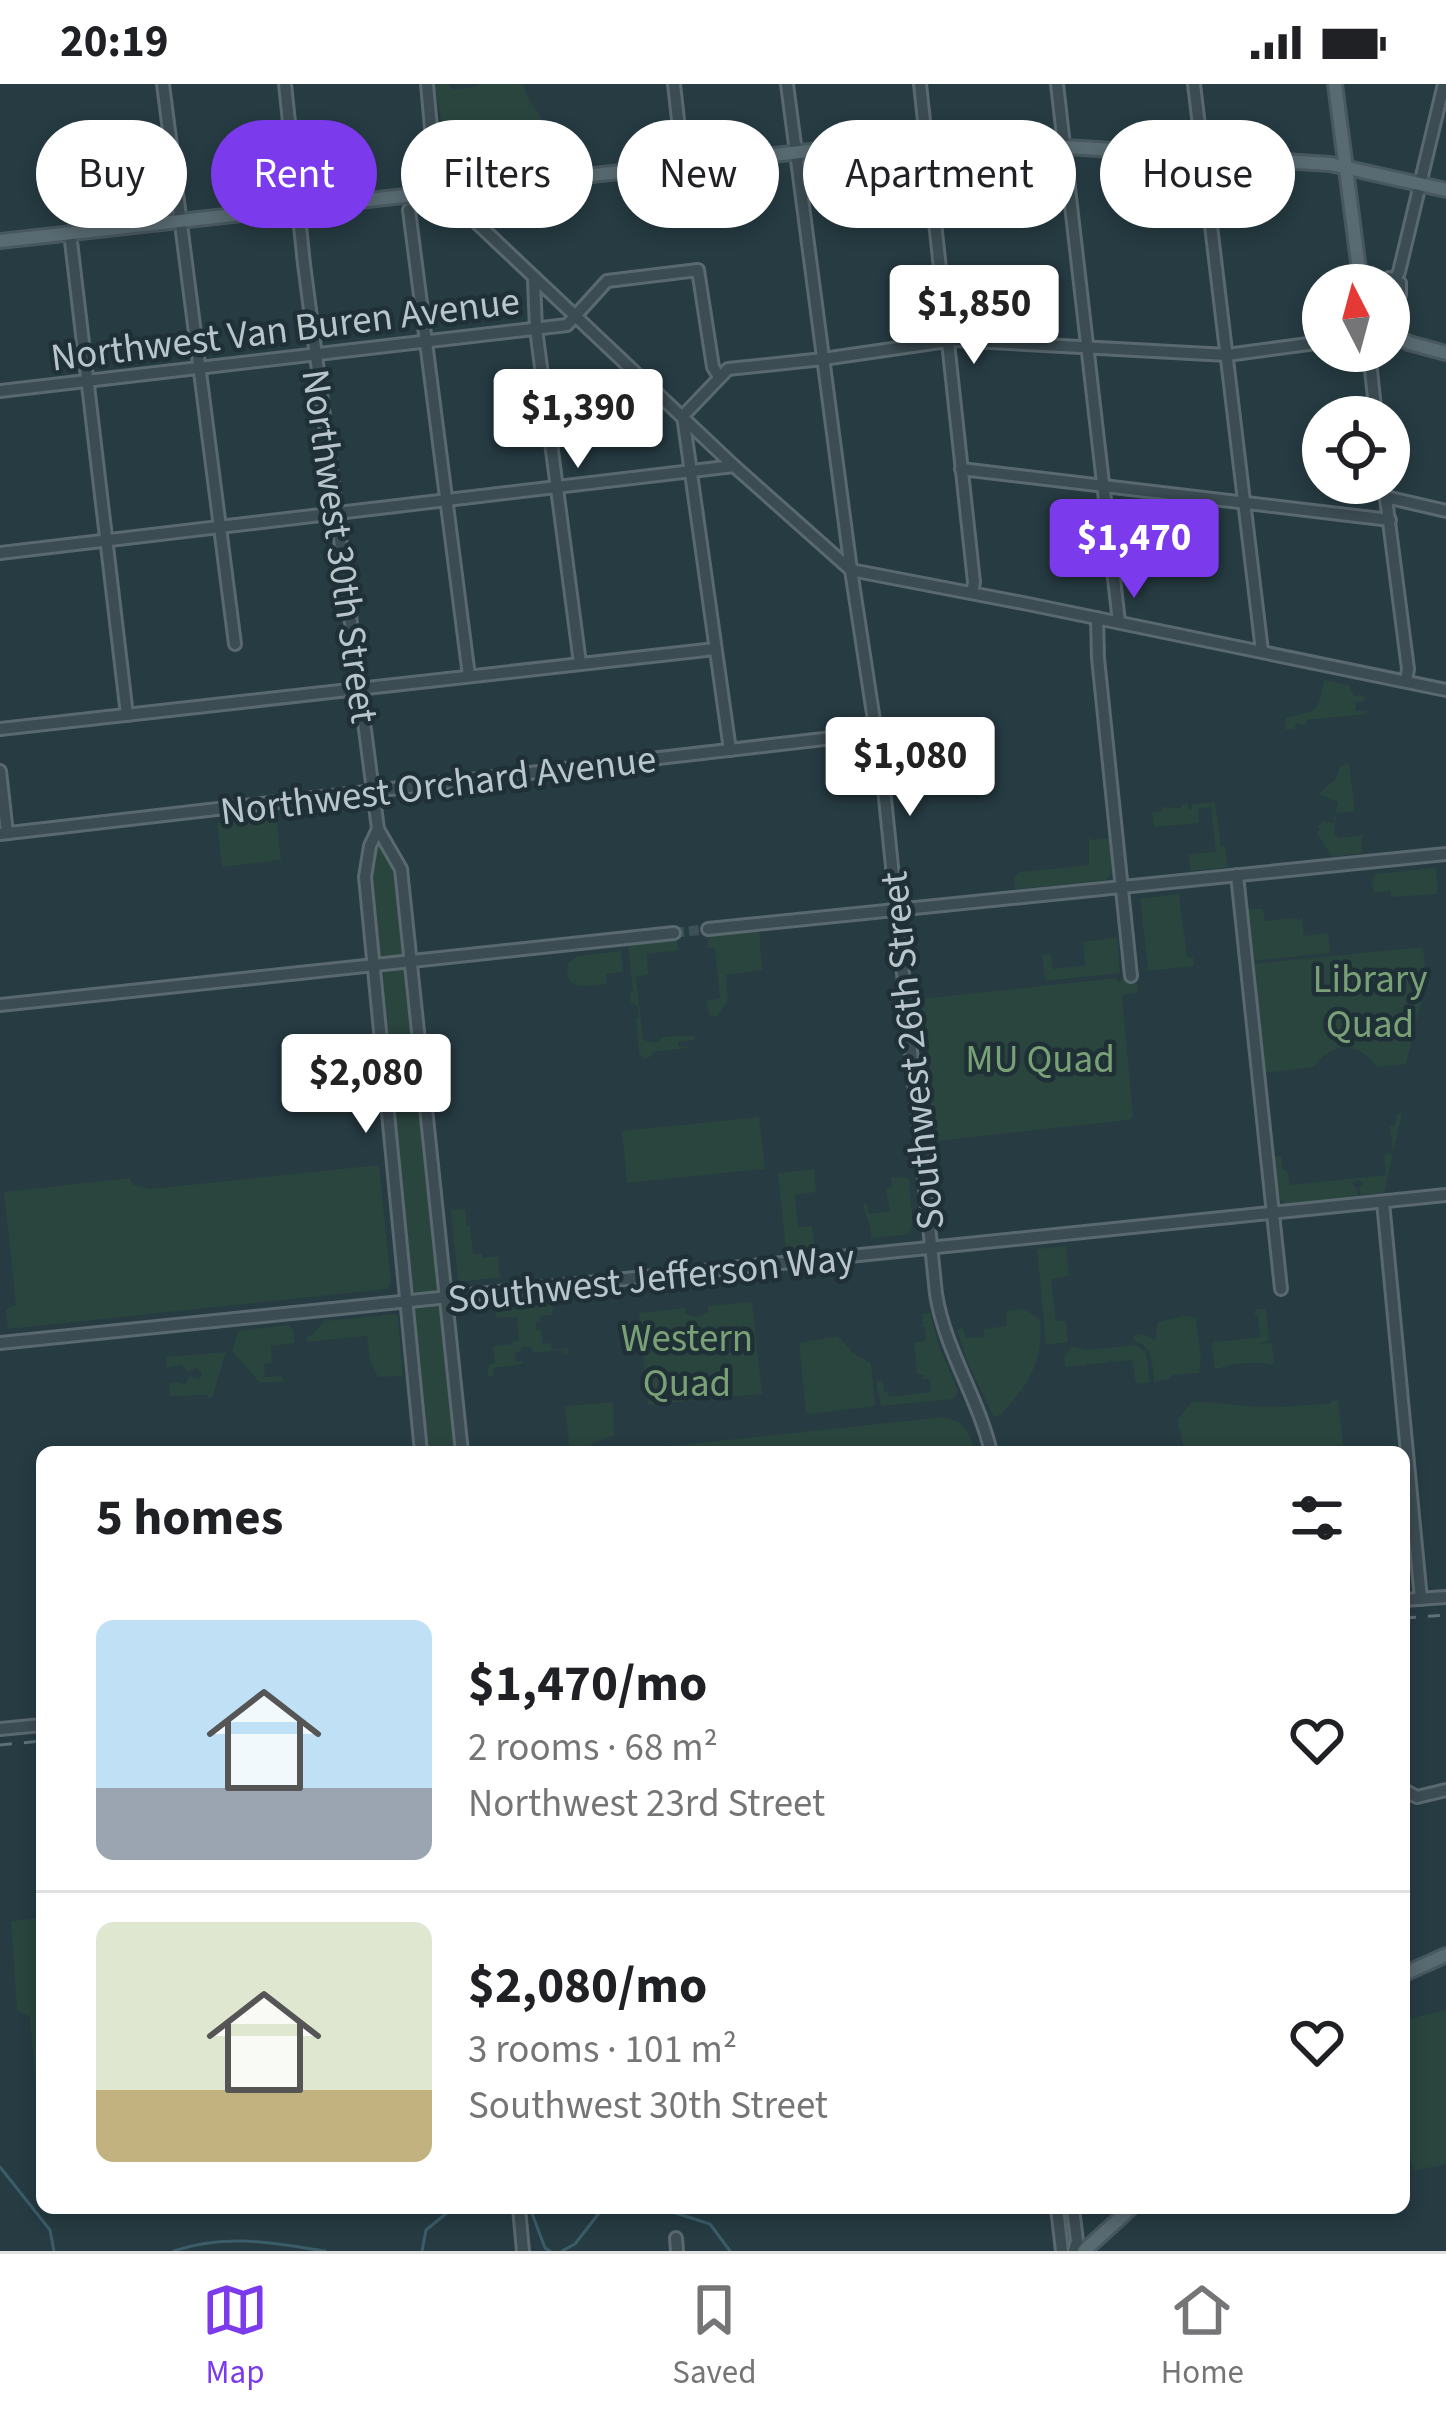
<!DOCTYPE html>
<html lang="en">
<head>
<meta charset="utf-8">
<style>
  body { margin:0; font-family:"Source Sans 3",sans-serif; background:#f6f6f6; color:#202124; height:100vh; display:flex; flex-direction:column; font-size:45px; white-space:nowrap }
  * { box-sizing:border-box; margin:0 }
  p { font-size:39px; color:#757577 }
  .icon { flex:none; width:66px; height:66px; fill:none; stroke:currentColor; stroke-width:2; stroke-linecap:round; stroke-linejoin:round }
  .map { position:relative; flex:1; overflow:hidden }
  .details { position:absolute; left:36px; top:1362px; width:1374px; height:768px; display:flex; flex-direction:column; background:#fff; border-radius:18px; box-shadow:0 6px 18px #0003 }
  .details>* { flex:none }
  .guide { position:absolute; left:36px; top:36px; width:1374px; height:108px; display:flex; gap:24px }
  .needle { width:78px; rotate:354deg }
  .controls { position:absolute; left:1302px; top:180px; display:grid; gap:24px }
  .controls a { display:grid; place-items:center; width:108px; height:108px; border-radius:50%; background:#fff; box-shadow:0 6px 18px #0003; font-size:60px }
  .price { position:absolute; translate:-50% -102px; padding:0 27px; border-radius:12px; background:#fff; color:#222; font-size:39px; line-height:78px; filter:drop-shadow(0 3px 6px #0008) }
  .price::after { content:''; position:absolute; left:50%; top:72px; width:36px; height:27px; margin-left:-18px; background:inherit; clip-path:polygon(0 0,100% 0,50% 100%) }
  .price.current { background:#7c3aed; color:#fff }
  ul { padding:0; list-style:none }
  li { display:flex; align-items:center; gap:36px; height:300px; padding:0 60px }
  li+li { border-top:3px solid #e0e0e0 }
  li span { display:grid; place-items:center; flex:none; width:336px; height:240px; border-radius:18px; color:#555 }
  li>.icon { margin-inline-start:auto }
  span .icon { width:144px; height:144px; fill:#fffc; stroke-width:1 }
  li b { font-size:51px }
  h2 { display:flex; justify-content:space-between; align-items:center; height:144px; padding:0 60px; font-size:51px }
  .pill { padding:0 42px; border-radius:54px; background:#fff; box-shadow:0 6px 18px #0003; font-size:42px; line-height:108px }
  .pill.current { background:#7c3aed; color:#fff }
  .status { display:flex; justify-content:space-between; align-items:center; height:84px; padding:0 60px; background:#fff; direction:ltr }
  .status svg { height:33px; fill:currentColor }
  .tabs { display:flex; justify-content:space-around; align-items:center; height:168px; border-top:3px solid #e0e0e0; background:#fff; font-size:33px; color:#757577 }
  .tabs a { display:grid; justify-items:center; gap:6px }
  .tabs .current { color:#7c3aed }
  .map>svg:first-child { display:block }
</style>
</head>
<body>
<div class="status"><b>20:19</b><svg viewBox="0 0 49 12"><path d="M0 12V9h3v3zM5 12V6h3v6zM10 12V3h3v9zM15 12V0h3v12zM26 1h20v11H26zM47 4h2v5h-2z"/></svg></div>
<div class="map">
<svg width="1446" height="2167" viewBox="0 0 1446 2167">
  <rect width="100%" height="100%" fill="#263b42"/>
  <g fill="#2a453e">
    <path d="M435,0H448L453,6L478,2V0H524C527,20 543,29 545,46L540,51L454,61L446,67Z"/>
    <path d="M335,41L339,75V79L330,81L332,98L339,100L366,97L367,104L309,110L306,106L301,44Z"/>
    <path d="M1324,596L1349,601L1354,612L1364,611L1365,617L1355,618L1356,627H1366V630L1306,636V641L1296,639L1295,645H1285L1286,634C1319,625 1317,632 1324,596Z"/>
    <path d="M1349,680L1355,727L1336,729L1334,750L1339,754L1364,751L1361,755L1362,769L1332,773L1317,749L1320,745L1317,743L1323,737L1333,739L1338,718L1320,711L1321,707L1335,696L1341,681Z"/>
    <path d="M1215,718L1221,762H1225L1228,783L1190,787L1189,770L1216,768L1211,723L1198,724L1199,739L1154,743L1152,728L1162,727L1163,723L1181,724V721L1188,720L1189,726H1191L1192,720Z"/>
    <path d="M276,732L281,776L222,783L217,739Z"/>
    <path d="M1089,752L1092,756L1109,754L1112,789L1106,796L1015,805L1014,794L1020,788L1089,781Z"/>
    <path d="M377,760H385L398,784L459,1368H426L367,796L372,767Z"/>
    <path d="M1436,784L1438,810L1391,813L1390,807L1374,809L1372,796L1376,790Z"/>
    <path d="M1179,810L1187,873H1193L1194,882L1148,887L1140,815Z"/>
    <path d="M1247,825H1263L1265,837L1296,834L1300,836L1302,832L1304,852L1328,849L1330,869L1252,877Z"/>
    <path d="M759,844L762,886L726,891L728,916L717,932L710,933L706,917L720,914L715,864H707L709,849Z"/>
    <path d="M675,852L679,866L647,870L648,891L636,893L643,956L658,959L662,953L700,951L694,952V956L678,958L679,963L687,962V964L653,968L652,972L645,975L639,969L636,934L639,933L638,922L631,919L630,909L633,908L628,861L630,857Z"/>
    <path d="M1117,853L1120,889L1045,897L1042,871L1051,870L1053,885L1085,881L1083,858Z"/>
    <path d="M1423,863L1426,896L1406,980L1377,983C1359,957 1331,957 1314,983L1263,989L1253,880Z"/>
    <path d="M621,867L623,888L606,890L607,900C586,902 563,909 568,879L577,872Z"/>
    <path d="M1136,893L1138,909L1122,911L1133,1033L1128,1036L937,1057L929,1051C929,1041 932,1032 931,1021C931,995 930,945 918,922L919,915L1116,894L1119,898L1124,894Z"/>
    <path d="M1402,1029L1384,1109L1360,1111L1359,1104L1363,1099L1358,1096L1352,1100L1357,1105L1358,1112L1284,1120L1283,1116H1277L1273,1077L1276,1072H1281L1283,1086H1287L1290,1101L1386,1091L1384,1071L1393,1069L1390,1042L1395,1041L1397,1030Z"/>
    <path d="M759,1033L765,1085L627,1099L622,1047Z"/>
    <path d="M379,1081L391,1199L387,1205L8,1245L6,1226L16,1221L4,1108L130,1094L133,1101L150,1105Z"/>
    <path d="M814,1085L816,1108L795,1111L798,1143L812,1142L815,1164L786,1167L778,1089Z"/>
    <path d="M906,1093L909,1096L913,1139L910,1147L904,1151L871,1154C872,1140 865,1133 863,1120H867L869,1130L890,1127L886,1106L892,1102L891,1094Z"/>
    <path d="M465,1125L467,1142H470L473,1170H482L483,1174L498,1172L500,1193L458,1198L451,1126Z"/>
    <path d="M1066,1162L1069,1192L1051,1195L1056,1237H1066L1068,1258L1046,1261L1037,1165Z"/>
    <path d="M552,1215L553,1231L540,1232V1238L536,1239V1246H541L543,1260L551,1259L552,1266L568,1264L569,1270L564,1271L563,1266L532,1269L531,1263H522L521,1267L515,1269L516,1278L522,1277V1280L493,1284V1292L487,1293L489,1280L495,1279L493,1262L512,1260L513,1257L519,1256L517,1233L496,1234L494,1220Z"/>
    <path d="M752,1218L762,1310L648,1321L639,1229L685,1224V1230L696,1233L708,1228V1222Z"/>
    <path d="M1024,1225L1040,1235C1044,1280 1029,1298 1001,1331L994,1333L967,1278L957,1245L963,1244L966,1254L984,1253V1245L1007,1242L1006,1227Z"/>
    <path d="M1258,1225H1266L1269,1257L1256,1260L1272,1259L1274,1281C1258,1276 1228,1280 1215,1286L1211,1260L1215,1256L1213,1236L1216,1258L1260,1253L1258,1231H1255V1227Z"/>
    <path d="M930,1229L939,1262L958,1307L954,1315L881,1322L876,1297H883L884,1307L888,1308L889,1313L931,1308L930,1295H921L925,1291L917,1290L914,1259L926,1256L925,1243L915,1242L923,1241L922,1230Z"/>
    <path d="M395,1230L398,1233L403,1292L378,1293L370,1277L367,1252L306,1258L307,1252L312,1251L325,1237Z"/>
    <path d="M1184,1232L1196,1234L1201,1275L1199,1289L1173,1291L1168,1296L1154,1298C1152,1281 1154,1262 1134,1257V1251L1143,1250L1155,1256L1158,1238Z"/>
    <path d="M288,1241L293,1245L295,1259L271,1262L272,1279L264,1280L265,1293L282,1292L283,1297L260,1299L232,1267L238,1247Z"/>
    <path d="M838,1252L853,1269L871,1279L875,1322L810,1330L806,1328L799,1259Z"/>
    <path d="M1136,1261L1146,1268L1150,1298L1136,1300L1132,1276L1111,1278L1110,1275L1108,1279L1090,1280L1087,1278V1281L1065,1283L1064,1273L1072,1262L1085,1266Z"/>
    <path d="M226,1268L212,1314H208L207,1311L170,1312L169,1299L179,1298L185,1301L189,1292L199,1295L202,1290L198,1283L189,1288L181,1280L167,1284L166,1273Z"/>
    <path d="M1338,1316L1344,1368H1185L1177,1336L1192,1318C1213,1317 1236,1322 1260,1323C1283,1324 1307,1320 1330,1320L1331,1317Z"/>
    <path d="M613,1318L614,1351L593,1359L585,1368H570L565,1322Z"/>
    <path d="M943,1333C962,1336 972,1348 973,1367L614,1368Z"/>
    <path d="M42,1834V2004H36L30,1933L17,1926L11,1837Z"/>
    <path d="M1446,1926V2080L1414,2087L1404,2049V1936Z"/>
  </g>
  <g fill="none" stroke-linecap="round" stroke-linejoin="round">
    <g stroke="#3a5d69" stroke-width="3">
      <path d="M0,2083L50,2146L54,2167"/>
      <path d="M530,2124L545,2164L550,2167"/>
      <path d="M660,2124L710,2140L730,2167"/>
      <path d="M174,2167C226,2149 272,2159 325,2167"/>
      <path d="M422,2167L426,2146L453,2124"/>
      <path d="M562,2167L575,2160L603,2124"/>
    </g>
    <path stroke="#3c5057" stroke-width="10" stroke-dasharray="10 5" stroke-linecap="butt" d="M674,849L708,845"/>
    <defs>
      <g id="minor">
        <path d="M163,0L235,560"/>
        <path d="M285,0L304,180L378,745L401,785L462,1368"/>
        <path d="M427,0L434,77L443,107L734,382L851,486L1028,520L1446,606"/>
        <path d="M674,0L683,80"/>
        <path d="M787,0L851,486L883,695L936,1210C945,1266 978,1313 991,1368"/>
        <path d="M920,0L974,498L972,509"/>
        <path d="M1057,0L1119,538"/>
        <path d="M1194,0L1262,567"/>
        <path d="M409,126L469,592"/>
        <path d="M70,149L127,631"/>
        <path d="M1395,195L1399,188L1444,0"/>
        <path d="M534,196L536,245L580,579"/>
        <path d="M1378,201L1389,194L1400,199V211L1389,218"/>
        <path d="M1369,267L1376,333"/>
        <path d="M0,307L567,241L607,197L698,186L713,283L719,293"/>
        <path d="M683,332L728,285L823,275L954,256L1227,271L1323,258"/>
        <path d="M683,332L730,666"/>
        <path d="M961,385L1390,436"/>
        <path d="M1384,399L1408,585L1406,597"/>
        <path d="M1386,413L1446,427"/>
        <path d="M0,469L734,382"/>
        <path d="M1097,534L1098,574L1131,892"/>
        <path d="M0,645L715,565"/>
        <path d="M0,687L7,749"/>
        <path d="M378,745L370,762L365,793L421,1368"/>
        <path d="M0,750L876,649"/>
        <path d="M1237,791L1281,1205"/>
        <path d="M708,845L1446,770"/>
        <path d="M0,921L674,849"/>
        <path d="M1383,1118L1421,1515"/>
        <path d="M0,1259L1446,1111"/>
        <path d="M1404,1516L1446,1513"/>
        <path d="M0,1645L42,1641"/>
        <path d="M1404,1706L1417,1713L1446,1706"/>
        <path d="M519,2124L523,2167"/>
        <path d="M1057,2124L1062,2167"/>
        <path d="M1073,2124L1077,2157L1074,2167"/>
        <path d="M676,2154L677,2167"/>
      </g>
      <g id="major">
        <path d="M1335,0L1361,201"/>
        <path d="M0,157L926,54L1330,80L1446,106"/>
        <path d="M1389,248L1409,259L1446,269"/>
        <path d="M1404,1890L1446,1871"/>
        <path d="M1084,2167L1131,2124"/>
      </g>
    </defs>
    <use href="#minor" stroke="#59696f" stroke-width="16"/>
    <use href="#major" stroke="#47585e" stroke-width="18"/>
    <use href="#minor" stroke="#3b4c52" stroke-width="10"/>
    <use href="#major" stroke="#596b72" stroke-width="12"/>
    <g stroke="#5d7179" stroke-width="3" stroke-dasharray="12 12" stroke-linecap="butt">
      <path d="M1404,1534L1446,1531"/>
      <path d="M0,1661L42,1657"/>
    </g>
  </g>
  <g text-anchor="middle" stroke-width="9" stroke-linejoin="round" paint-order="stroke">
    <g font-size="39" fill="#b8c6cc" stroke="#1f3137">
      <text transform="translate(285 244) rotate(-7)" y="14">Northwest Van Buren Avenue</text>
      <text transform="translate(341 462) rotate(82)" y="14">Northwest 30th Street</text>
      <text transform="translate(438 700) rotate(-7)" y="14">Northwest Orchard Avenue</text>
      <text transform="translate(911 967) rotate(-96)" y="14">Southwest 26th Street</text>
      <text transform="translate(651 1193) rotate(-6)" y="14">Southwest Jefferson Way</text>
    </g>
    <g font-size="39" fill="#7aa176" stroke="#1f3137">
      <text x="1370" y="908">Library<tspan x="1370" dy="45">Quad</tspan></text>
      <text x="1040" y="988">MU Quad</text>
      <text x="687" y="1267">Western<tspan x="687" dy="45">Quad</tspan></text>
    </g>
  </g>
</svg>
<div class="controls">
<a><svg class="needle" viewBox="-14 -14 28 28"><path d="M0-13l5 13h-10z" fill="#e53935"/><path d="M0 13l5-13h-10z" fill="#757577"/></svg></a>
<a><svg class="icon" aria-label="locate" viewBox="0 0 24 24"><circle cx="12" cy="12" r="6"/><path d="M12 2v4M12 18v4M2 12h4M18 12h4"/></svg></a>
</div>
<b class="price" style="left:974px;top:283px">$1,850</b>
<b class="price" style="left:578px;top:387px">$1,390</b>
<b class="price current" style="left:1134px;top:517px">$1,470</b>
<b class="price" style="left:910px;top:735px">$1,080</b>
<b class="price" style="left:366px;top:1052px">$2,080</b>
<div class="guide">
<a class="pill">Buy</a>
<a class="pill current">Rent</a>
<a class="pill">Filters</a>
<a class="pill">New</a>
<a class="pill">Apartment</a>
<a class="pill">House</a>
</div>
<section class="details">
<h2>5 homes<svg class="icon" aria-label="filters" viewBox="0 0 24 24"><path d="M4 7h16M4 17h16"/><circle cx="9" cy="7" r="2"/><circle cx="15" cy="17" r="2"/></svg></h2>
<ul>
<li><span style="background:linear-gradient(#bfe0f5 70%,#9aa5b1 0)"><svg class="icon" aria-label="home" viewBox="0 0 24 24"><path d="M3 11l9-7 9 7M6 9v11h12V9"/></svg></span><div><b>$1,470/mo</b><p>2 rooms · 68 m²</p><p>Northwest 23rd Street</p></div><svg class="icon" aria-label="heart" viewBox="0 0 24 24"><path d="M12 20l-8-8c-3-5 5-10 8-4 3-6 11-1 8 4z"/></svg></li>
<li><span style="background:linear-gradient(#dfe7d0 70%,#c2b280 0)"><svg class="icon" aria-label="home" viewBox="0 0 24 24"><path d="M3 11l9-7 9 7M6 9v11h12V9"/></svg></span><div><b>$2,080/mo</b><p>3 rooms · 101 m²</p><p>Southwest 30th Street</p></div><svg class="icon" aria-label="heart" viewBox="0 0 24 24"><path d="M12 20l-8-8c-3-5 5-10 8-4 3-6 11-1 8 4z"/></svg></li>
</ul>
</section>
</div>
<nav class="tabs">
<a class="current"><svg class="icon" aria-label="map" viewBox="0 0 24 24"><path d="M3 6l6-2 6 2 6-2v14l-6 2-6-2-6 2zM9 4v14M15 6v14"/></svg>Map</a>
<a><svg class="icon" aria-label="saved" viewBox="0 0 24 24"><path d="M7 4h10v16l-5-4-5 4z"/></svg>Saved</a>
<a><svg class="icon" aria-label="home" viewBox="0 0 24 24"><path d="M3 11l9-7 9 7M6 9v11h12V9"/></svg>Home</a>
</nav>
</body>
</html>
